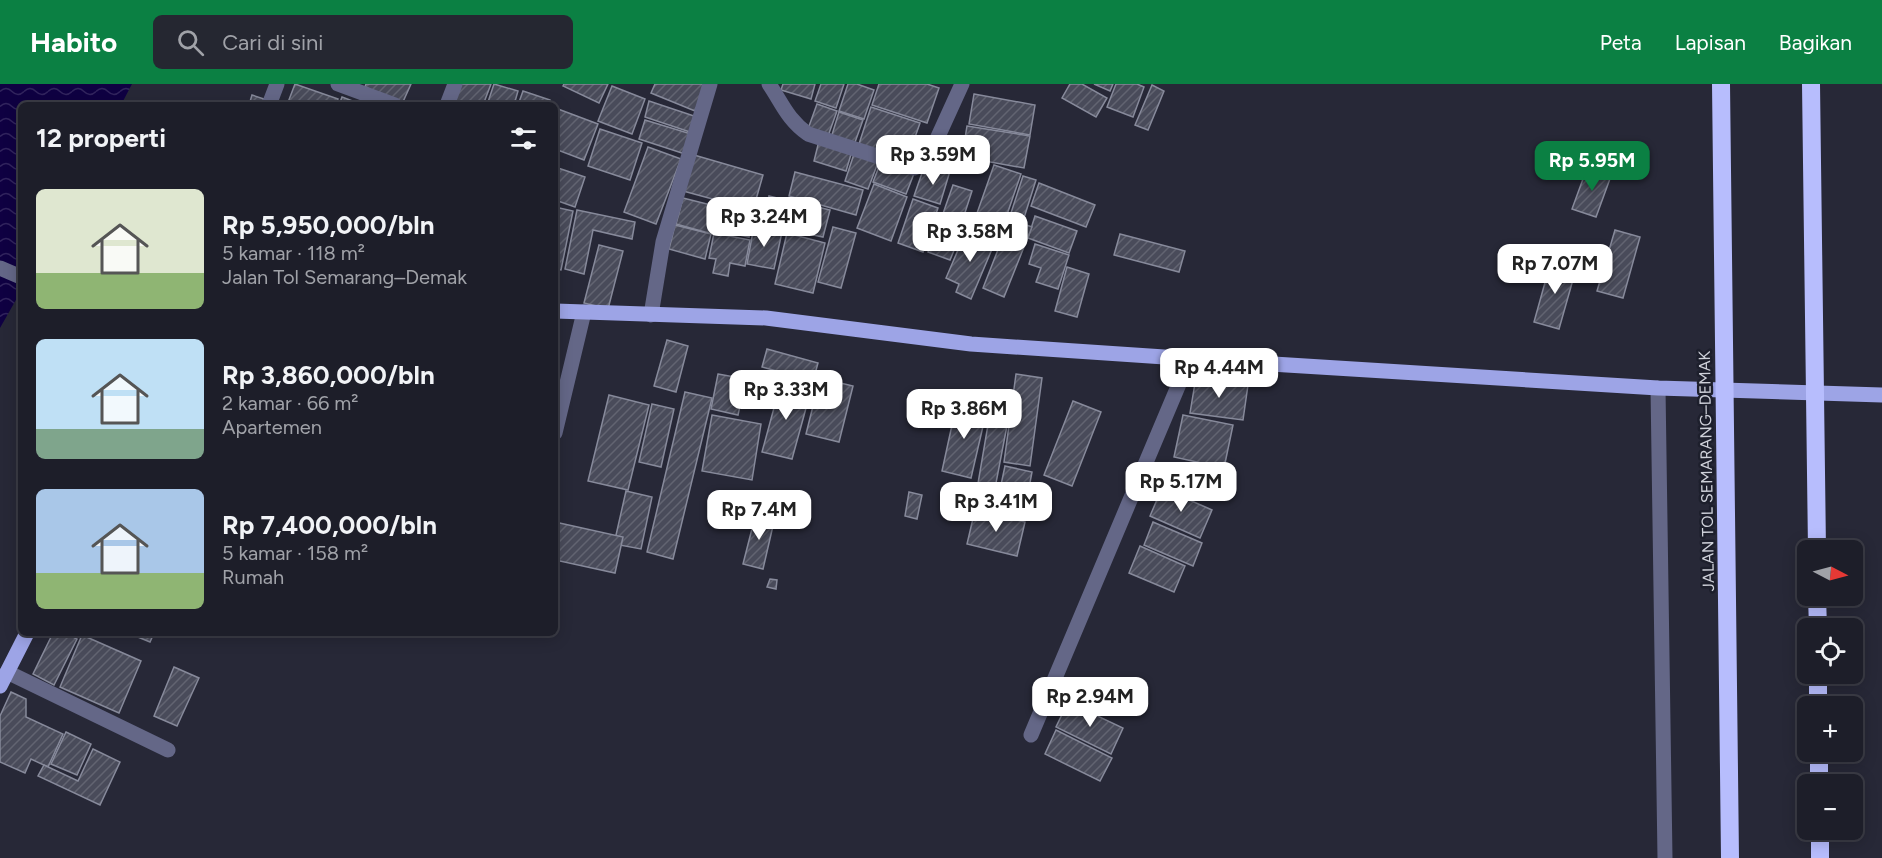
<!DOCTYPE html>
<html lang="id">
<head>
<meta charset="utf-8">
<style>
  body { margin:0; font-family:Figtree,sans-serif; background:#252731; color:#f1f3f6; height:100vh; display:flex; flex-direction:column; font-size:22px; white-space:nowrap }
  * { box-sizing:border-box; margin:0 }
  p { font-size:20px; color:#a0a2a8 }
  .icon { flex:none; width:33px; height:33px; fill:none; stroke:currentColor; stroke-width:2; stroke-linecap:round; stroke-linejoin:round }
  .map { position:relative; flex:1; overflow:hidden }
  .side { position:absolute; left:18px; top:18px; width:540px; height:534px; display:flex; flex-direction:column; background:#1d1e29; border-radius:9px; box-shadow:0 3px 15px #0003,0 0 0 2px #3b3c46 }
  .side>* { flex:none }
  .needle { width:39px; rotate:96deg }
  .buttons { position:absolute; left:1797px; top:456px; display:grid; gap:12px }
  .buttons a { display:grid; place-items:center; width:66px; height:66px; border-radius:9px; background:#1d1e29; box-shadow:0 3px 15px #0003,0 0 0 2px #3b3c46; font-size:30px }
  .price { position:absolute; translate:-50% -51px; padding:0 14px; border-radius:12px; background:#fff; color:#222; font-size:20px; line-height:39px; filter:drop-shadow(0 2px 3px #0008) }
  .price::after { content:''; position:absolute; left:50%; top:36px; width:18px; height:14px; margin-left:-9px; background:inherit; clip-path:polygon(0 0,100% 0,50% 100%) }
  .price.selected { background:#0b8043; color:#fff }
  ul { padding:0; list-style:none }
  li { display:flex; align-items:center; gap:18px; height:150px; padding:0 18px }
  li span { display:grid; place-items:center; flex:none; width:168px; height:120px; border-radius:9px; color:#555 }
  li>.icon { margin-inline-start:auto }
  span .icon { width:72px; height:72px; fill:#fffc; stroke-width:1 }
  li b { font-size:26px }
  h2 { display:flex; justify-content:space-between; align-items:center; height:72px; padding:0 18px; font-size:26px }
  header { display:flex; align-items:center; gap:36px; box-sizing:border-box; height:84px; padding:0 30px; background:#0b8043; color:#fff }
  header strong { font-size:28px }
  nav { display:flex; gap:33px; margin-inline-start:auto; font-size:21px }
  .search { width:420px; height:54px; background:#252731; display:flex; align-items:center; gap:15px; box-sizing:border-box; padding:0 21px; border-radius:9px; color:#a0a2a8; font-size:22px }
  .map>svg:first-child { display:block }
</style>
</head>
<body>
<header>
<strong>Habito</strong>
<div class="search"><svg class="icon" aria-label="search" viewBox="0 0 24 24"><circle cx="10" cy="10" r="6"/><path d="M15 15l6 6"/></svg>Cari di sini</div>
<nav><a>Peta</a><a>Lapisan</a><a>Bagikan</a></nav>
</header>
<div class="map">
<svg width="1882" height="774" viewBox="0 0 1882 774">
  <defs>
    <pattern id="water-waves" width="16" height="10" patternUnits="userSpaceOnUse" patternTransform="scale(1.5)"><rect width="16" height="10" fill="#0f0042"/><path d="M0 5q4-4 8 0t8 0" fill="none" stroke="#31245d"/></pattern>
    <pattern id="building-hatch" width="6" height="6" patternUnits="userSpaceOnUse" patternTransform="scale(1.5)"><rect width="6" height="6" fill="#494b5a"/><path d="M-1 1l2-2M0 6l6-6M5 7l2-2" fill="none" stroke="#626471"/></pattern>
  </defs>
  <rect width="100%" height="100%" fill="#272837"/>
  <path fill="url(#water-waves)" d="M0,0H132L121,21H21V207L0,244Z"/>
  <g fill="url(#building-hatch)" stroke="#878a9b" stroke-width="1.5">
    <path d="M295,0L338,15L336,21H287Z"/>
    <path d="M366,0H411L402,20L365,3Z"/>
    <path d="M460,0H491L483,21H453Z"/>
    <path d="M494,0L518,7L514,21H487Z"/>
    <path d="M564,0H608L599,19L563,2Z"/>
    <path d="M655,0H706L695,27L651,9Z"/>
    <path d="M783,0H815L811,15L781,6Z"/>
    <path d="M821,0H844L836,24L815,17Z"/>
    <path d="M848,0H857L874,6L864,35L839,27Z"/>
    <path d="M879,0H927L939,4L927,39L872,21Z"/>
    <path d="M1070,0H1082L1107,14L1096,33L1062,14Z"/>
    <path d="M1094,0H1113L1110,7Z"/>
    <path d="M1116,0H1137L1144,3L1133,33L1107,23Z"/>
    <path d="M1152,1L1164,7L1148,46L1135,41Z"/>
    <path d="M612,2L645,15L632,50L598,37Z"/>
    <path d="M523,7L550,16L549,21H518Z"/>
    <path d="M974,10L1035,21L1030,51L969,40Z"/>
    <path d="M252,11L267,16L265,21H249Z"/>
    <path d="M342,13L363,21H339Z"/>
    <path d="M649,17L694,32L690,48L645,33Z"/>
    <path d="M817,20L837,27L828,52L808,45Z"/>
    <path d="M871,23L920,39L906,79L858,63Z"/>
    <path d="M558,25L598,40L584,76L555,65V32Z"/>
    <path d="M839,28L863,36L854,61L831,54Z"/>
    <path d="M645,36L691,50L685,70L639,55Z"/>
    <path d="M967,42L1030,52L1024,84L962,73Z"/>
    <path d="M600,45L642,59L630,96L588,82Z"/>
    <path d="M819,57L852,67L846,87L814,77Z"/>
    <path d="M648,63L681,75L656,140L624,128Z"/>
    <path d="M855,67L879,76L868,105L845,97Z"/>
    <path d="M694,71L763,91L753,126L683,107Z"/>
    <path d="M882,75L915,87L906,110L873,98Z"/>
    <path d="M994,81L1021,90L1003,142L976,132Z"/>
    <path d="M555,83L585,93L575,123L555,116Z"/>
    <path d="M938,84L950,87L940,120L914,112L922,89L936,94Z"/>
    <path d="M1587,84L1611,92L1596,133L1572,125Z"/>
    <path d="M795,88L863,106L856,131L789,112Z"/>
    <path d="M1023,92L1036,96L1023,137L1010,132Z"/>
    <path d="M1039,99L1095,121L1086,143L1031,122Z"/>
    <path d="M874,100L907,113L891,157L857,144Z"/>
    <path d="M953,101L972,107L959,147L939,141Z"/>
    <path d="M769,112L802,120L796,145L763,136Z"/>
    <path d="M683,114L719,123L712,150L676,140Z"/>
    <path d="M913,115L938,124L923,168L898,159Z"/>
    <path d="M805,120L830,126L823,153L799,148Z"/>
    <path d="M555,123L573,127L561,186L555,185Z"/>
    <path d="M577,126L635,138L632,155L593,146L584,190L565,185Z"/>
    <path d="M724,131L753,138L749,153L721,147Z"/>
    <path d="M1035,132L1077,147L1069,169L1028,154Z"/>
    <path d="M1010,135L1032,143L1004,213L983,204Z"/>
    <path d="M675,141L711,150L705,175L669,165Z"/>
    <path d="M754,142L782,148L774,185L747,180Z"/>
    <path d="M833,143L856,149L841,204L818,198Z"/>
    <path d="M937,143L960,152L950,176L928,168Z"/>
    <path d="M967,145L995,158L971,215L956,208L959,200L946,194Z"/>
    <path d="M1615,146L1640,153L1623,214L1597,207Z"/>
    <path d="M714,149L750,156L745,182L730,179L728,192L713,189L716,175L709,174Z"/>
    <path d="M787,149L825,159L813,209L775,200Z"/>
    <path d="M1120,150L1185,167L1179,188L1114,171Z"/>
    <path d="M1035,160L1069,171L1058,205L1036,198L1041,184L1029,180Z"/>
    <path d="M599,161L623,167L608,225L584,219Z"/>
    <path d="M1551,177L1576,185L1559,245L1534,238Z"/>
    <path d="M1067,183L1089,190L1077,233L1055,227Z"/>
    <path d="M667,256L688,262L676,308L654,302Z"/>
    <path d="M767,265L818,279L813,297L762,283Z"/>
    <path d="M718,290L746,295L738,331L711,325Z"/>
    <path d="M1016,290L1042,294L1030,382L1004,378Z"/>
    <path d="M1196,293L1248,301L1243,336L1190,329Z"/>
    <path d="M820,294L853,302L839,358L806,350Z"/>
    <path d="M781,298L811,306L792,375L762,368Z"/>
    <path d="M685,308L712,314L673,475L647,468Z"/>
    <path d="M609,311L649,321L628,406L588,397Z"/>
    <path d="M1073,317L1101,328L1072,402L1044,391Z"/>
    <path d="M957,318L987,325L971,394L942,387Z"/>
    <path d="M652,320L674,325L661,383L639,378Z"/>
    <path d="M991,323L1010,326L992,420L975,417Z"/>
    <path d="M712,331L761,340L752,396L702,387Z"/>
    <path d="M1183,331L1233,341L1224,384L1174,373Z"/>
    <path d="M1005,382L1032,388L1023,435L995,429Z"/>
    <path d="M1162,404L1212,426L1200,454L1150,432Z"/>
    <path d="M626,407L652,413L641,465L614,460Z"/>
    <path d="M909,408L922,411L917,435L905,432Z"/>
    <path d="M975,426L1025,438L1017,472L967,460Z"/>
    <path d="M756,429L775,433L763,485L743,480Z"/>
    <path d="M555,438L623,453L615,489L555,476Z"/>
    <path d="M1153,438L1202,459L1193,482L1144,461Z"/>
    <path d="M1140,462L1185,482L1174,508L1129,489Z"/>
    <path d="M770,495L777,496L776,505L767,503Z"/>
    <path d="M53,549H65L77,555L54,601L33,590Z"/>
    <path d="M128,549H154L150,558Z"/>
    <path d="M82,551L141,577L119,629L60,603Z"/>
    <path d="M174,583L199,594L177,642L154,632Z"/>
    <path d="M11,608L26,615V633L63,650L48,683L31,675L25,689L0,678V632Z"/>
    <path d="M1068,618L1123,644L1111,670L1056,643Z"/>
    <path d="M1056,646L1112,674L1100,697L1045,670Z"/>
    <path d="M66,648L91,660L77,691L51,680Z"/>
    <path d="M93,665L120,678L100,721L38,692L44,681L78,697Z"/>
  </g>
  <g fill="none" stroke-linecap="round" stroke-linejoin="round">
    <g stroke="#646787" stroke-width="15">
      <path d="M338,0L395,21"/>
      <path d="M769,0C782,19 787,35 808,50L914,84L926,79L962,0"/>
      <path d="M269,21L277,0"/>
      <path d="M447,21L455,0"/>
      <path d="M0,184L21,193"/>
      <path d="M651,231L663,158L710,0"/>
      <path d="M1658,304L1665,774"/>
      <path d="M555,349L584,228"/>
      <path d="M7,588L168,666"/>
      <path d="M1031,651L1190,274"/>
    </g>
    <g stroke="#9da4e6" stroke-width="15">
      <path d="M555,227L766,234L971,260L1224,277L1658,304L1882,311"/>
      <path d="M0,602L27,549"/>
    </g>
    <g stroke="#b7bdfd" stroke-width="18">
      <path d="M1721,0L1730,774"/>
      <path d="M1811,0L1817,466"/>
      <path d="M1817,512L1818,544"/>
      <path d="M1818,590V622"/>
      <path d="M1819,668V700"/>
      <path d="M1820,746V774"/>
    </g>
  </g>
  <g text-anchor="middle" stroke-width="5" stroke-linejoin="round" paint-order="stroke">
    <g font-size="16" fill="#cfd1da" stroke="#1d1f2c">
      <text transform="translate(1706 387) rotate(-91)" y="6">JALAN TOL SEMARANG–DEMAK</text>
    </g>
  </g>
</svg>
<div class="buttons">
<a><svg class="needle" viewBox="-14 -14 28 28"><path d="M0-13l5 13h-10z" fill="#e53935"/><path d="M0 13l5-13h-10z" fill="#a0a2a8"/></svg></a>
<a><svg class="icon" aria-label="locate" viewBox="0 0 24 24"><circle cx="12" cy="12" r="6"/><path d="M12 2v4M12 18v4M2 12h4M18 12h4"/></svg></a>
<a>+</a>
<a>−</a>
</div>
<b class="price" style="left:933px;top:102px">Rp 3.59M</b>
<b class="price selected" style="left:1592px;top:108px">Rp 5.95M</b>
<b class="price" style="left:764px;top:164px">Rp 3.24M</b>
<b class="price" style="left:970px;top:179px">Rp 3.58M</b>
<b class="price" style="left:1555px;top:211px">Rp 7.07M</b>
<b class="price" style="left:1219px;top:315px">Rp 4.44M</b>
<b class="price" style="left:786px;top:337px">Rp 3.33M</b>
<b class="price" style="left:964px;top:356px">Rp 3.86M</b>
<b class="price" style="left:1181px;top:429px">Rp 5.17M</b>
<b class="price" style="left:996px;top:449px">Rp 3.41M</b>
<b class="price" style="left:759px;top:457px">Rp 7.4M</b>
<b class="price" style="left:1090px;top:644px">Rp 2.94M</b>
<section class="side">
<h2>12 properti<svg class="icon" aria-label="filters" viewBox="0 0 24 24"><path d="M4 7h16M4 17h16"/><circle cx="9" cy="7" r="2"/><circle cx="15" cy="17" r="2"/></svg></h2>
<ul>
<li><span style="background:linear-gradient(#dfe7d0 70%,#8fb573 0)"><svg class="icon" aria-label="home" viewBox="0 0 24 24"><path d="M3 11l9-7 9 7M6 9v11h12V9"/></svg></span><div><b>Rp 5,950,000/bln</b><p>5 kamar · 118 m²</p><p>Jalan Tol Semarang–Demak</p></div></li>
<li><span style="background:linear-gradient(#bfe0f5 75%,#7fa58c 0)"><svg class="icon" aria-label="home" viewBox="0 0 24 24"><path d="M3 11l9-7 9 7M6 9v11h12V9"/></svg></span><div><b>Rp 3,860,000/bln</b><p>2 kamar · 66 m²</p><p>Apartemen</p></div></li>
<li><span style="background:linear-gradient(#a9c7e8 70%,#8fb573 0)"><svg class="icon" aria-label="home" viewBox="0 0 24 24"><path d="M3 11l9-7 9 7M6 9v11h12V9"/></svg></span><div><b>Rp 7,400,000/bln</b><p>5 kamar · 158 m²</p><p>Rumah</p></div></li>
</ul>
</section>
</div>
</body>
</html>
